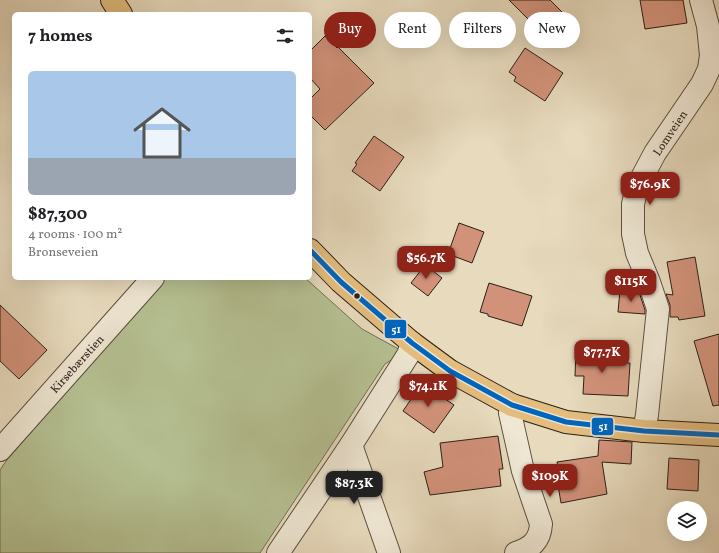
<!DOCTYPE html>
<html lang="en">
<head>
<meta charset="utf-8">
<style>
  body { margin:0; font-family:Vollkorn,serif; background:#f2f2f2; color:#202124; height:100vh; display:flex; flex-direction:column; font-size:15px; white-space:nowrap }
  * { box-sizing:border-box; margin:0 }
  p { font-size:13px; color:#757577 }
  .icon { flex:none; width:22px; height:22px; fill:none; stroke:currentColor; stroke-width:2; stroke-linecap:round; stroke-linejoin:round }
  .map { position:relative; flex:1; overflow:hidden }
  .sheet { position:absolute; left:12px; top:12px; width:300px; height:268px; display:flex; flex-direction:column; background:#fff; border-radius:6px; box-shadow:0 4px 16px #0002 }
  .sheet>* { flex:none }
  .banner { position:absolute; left:324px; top:12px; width:335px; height:36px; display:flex; gap:8px }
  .buttons { position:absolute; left:667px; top:501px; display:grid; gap:8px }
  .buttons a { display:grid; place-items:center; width:40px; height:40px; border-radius:50%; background:#fff; box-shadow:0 4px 16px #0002; font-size:20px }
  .price { position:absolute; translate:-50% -34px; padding:0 9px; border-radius:8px; background:#8f2418; color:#fff; font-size:13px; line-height:26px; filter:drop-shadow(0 1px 2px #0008) }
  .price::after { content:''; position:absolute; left:50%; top:24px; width:12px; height:9px; margin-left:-6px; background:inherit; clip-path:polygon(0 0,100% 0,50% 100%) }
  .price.selected { background:#222; color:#fff }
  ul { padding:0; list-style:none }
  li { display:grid; align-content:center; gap:8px; height:212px; padding:0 16px }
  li+li { border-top:1px solid #e0e0e0 }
  li span { display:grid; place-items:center; height:124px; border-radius:6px; color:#555 }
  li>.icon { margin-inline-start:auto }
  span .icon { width:72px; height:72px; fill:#fffc; stroke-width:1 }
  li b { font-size:17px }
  h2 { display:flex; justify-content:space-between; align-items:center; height:48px; padding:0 16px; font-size:17px }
  .tag { padding:0 14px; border-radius:18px; background:#fff; box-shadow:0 4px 16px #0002; font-size:14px; line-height:36px }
  .tag.selected { background:#8f2418; color:#fff }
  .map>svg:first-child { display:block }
</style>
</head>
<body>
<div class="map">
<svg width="719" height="553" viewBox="0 0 719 553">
  <rect width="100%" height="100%" fill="#e7dabd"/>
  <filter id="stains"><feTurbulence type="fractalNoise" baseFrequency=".005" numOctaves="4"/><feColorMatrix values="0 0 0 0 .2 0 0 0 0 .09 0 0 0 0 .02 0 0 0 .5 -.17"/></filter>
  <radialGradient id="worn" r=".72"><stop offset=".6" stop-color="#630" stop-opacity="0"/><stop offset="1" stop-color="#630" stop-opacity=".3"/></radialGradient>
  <path fill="#b5c092" stroke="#707055" d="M165,278H305L362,329L404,352L385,364L260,553H0V470L6,461Z"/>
  <g fill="#d2927a" stroke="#2c1f18">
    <path d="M509,0H550L562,12L541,32Z"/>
    <path d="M640,0H683L687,23L645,29Z"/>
    <path d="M325,36L337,48L338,47L374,83L325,130L310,115V99L320,89L310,78V51Z"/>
    <path d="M525,48L563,73L545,101L514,81L516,77L509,72Z"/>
    <path d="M374,136L404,157L380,191L352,171L357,164L355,163Z"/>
    <path d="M459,223L484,232L472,263L448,254Z"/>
    <path d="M695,257L705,316L679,320L678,317H670V305L666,294L673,295L667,262Z"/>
    <path d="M425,265L442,278L428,296L411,283Z"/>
    <path d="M489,283L532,296L522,326L488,316V314L480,312Z"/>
    <path d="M620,290L639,292L645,310V314L618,312Z"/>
    <path d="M0,305L47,350L19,379L0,361Z"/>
    <path d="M719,334V405L713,406L694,341Z"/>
    <path d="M576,349L607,351L606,362L630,363L628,396L583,394L584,376H575Z"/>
    <path d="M422,383L454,405L434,433L403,411Z"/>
    <path d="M498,436L503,469H499L501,486L430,495L424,472L443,467L440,443Z"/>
    <path d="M599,440L632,442L631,464L602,462L607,494L561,503L555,467H558L557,462L598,456Z"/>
    <path d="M669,458L699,460L698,491L667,489Z"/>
  </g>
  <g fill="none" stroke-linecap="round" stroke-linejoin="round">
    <defs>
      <g id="minor">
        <path d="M512,405L510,413L523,471L541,524C540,541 531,548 516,553"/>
        <path d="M644,431L647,415L658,309L649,282L637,253L633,234V204L637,187L655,153L702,84L709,69L711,55L708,26L701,0"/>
        <path d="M351,445L389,553"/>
        <path d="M0,450L153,278"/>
        <path d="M278,553L351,445L408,355L412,343"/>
      </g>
      <g id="major">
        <path d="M112,0L121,14"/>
        <path d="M310,250L341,282L412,343L450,371L512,405L566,422L644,431L719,435"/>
      </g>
    </defs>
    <use href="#minor" stroke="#5b4e41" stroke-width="24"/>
    <use href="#major" stroke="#2c1f18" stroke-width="24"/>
    <use href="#minor" stroke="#efe7d4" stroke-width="22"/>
    <use href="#major" stroke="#e4bd7e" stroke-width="22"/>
    <defs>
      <path id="bus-1" d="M310,250L341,282L412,343L450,371L512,405L566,422L644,431L719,435"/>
    </defs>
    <use href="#bus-1" stroke="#efe7d4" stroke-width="8"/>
    <use href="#bus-1" stroke="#0065bd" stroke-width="5"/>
  </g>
  <circle fill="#2c1f18" stroke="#efe7d4" stroke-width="1.5" cx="357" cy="296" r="3.5"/>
  <g text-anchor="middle" stroke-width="3" stroke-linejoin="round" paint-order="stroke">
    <g font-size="12" fill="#2c1f18" stroke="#efe7d4">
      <text transform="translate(670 133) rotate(-56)" y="4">Lomveien</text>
      <text transform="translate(77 364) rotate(-48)" y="4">Kirsebærstien</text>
    </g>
  </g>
  <g stroke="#efe7d4" stroke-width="1.5">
    <rect x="384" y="319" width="23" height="20" rx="4" fill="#0065bd"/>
    <rect x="591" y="417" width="23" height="19" rx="4" fill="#0065bd"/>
  </g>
  <g font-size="11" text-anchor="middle" font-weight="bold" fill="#fff">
    <text x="396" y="333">51</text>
    <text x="603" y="430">51</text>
  </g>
  <rect width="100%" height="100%" filter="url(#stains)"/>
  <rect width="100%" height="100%" fill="url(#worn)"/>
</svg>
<div class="buttons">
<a><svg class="icon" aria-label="layers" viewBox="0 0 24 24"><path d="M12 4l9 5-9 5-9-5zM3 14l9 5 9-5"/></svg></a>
</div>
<b class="price" style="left:650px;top:206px">$76.9K</b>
<b class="price" style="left:426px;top:280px">$56.7K</b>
<b class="price" style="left:631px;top:303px">$115K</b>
<b class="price" style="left:602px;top:374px">$77.7K</b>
<b class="price" style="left:428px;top:408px">$74.1K</b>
<b class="price" style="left:550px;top:498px">$109K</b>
<b class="price selected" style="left:354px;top:505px">$87.3K</b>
<div class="banner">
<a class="tag selected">Buy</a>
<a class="tag">Rent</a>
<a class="tag">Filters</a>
<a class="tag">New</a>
</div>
<section class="sheet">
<h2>7 homes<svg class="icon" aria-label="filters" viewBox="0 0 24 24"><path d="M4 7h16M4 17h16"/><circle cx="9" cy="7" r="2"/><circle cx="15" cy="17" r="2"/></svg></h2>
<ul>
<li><span style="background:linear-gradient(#a9c7e8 70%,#9aa5b1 0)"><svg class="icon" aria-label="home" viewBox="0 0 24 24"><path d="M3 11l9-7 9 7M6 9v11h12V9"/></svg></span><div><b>$87,300</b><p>4 rooms · 100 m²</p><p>Bronseveien</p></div></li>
</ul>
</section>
</div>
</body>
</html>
